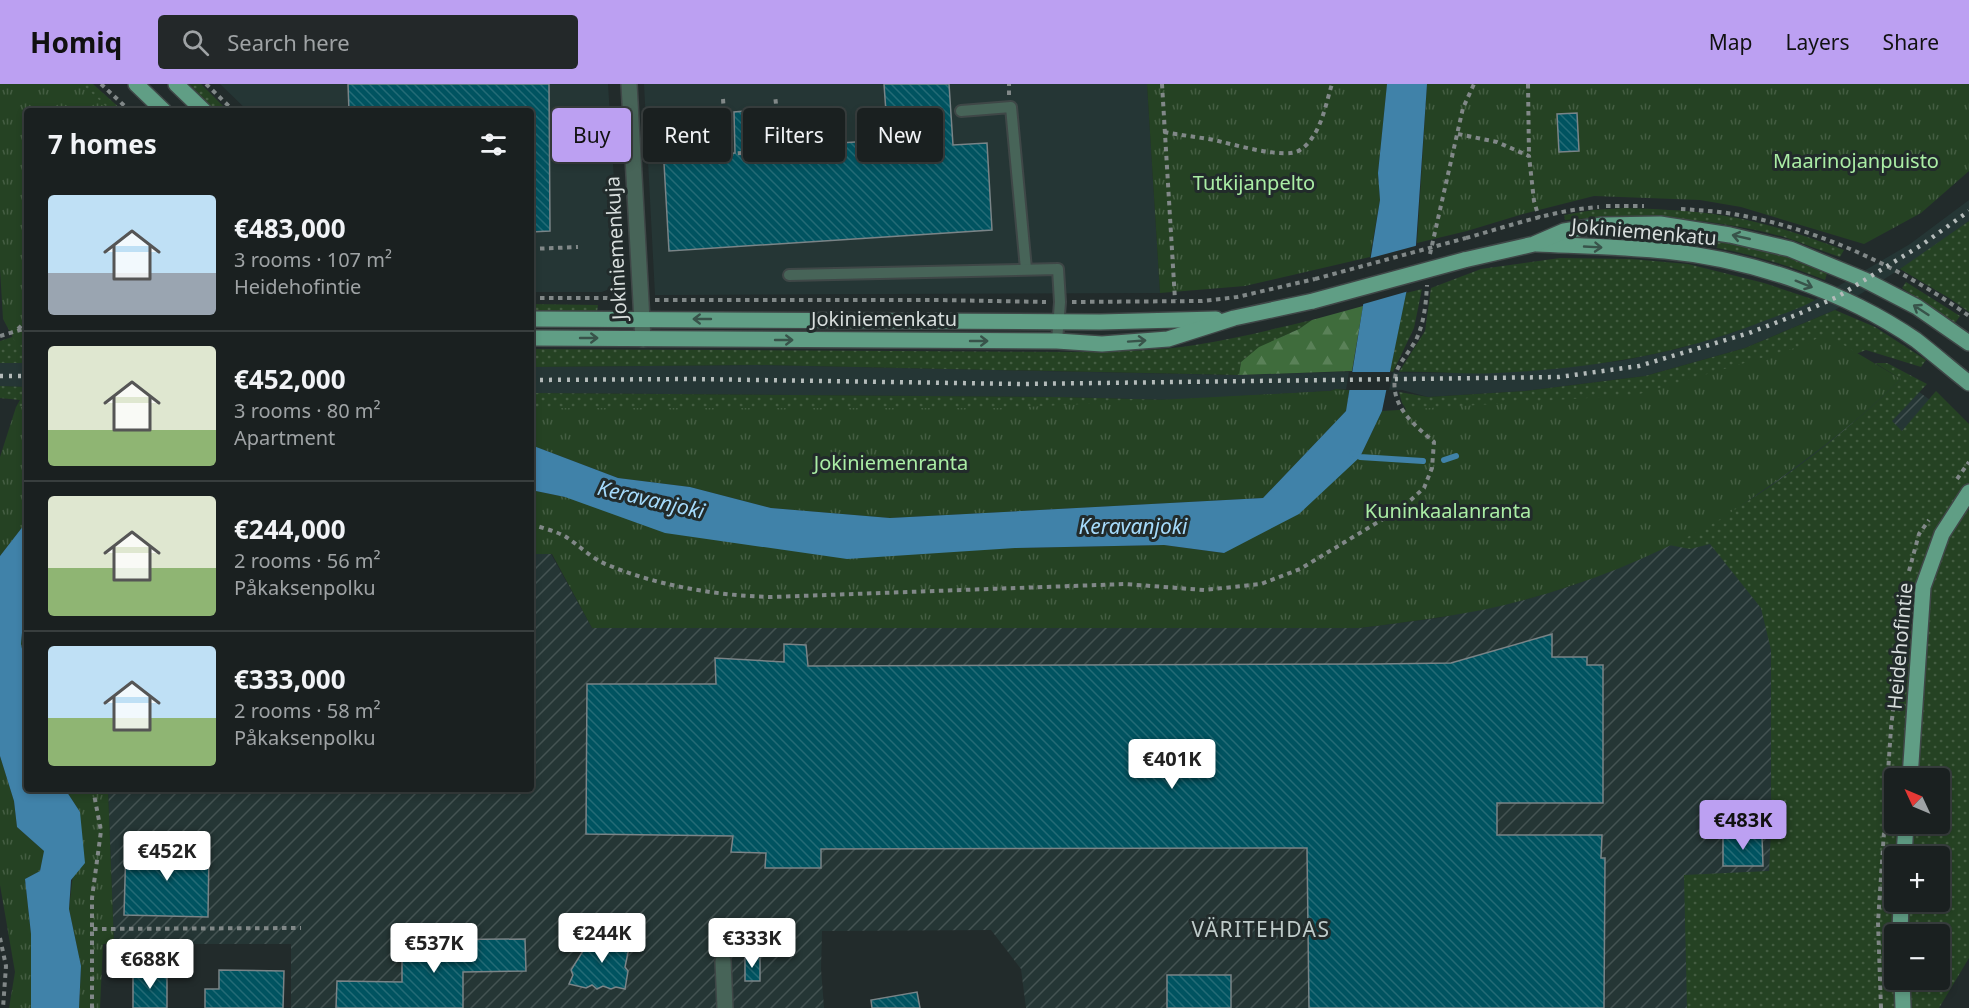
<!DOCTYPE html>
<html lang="en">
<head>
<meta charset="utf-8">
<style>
  body { margin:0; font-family:"Noto Sans",sans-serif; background:#232829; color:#f1f3f6; height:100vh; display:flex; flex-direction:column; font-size:22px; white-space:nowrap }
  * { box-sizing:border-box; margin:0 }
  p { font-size:20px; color:#9fa3a5 }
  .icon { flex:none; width:33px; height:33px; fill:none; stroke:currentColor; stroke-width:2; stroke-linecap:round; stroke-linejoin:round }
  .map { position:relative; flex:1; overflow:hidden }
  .side { position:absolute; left:24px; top:24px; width:510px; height:684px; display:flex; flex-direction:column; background:#1a2020; border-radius:6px; box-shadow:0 3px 9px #0003,0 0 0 2px #383e3e }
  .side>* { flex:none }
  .hud { position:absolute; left:552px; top:24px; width:570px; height:54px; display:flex; gap:12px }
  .needle { width:39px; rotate:314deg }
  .fabs { position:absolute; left:1884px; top:684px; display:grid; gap:12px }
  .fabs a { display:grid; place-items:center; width:66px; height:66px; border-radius:6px; background:#1a2020; box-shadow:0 3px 9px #0003,0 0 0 2px #383e3e; font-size:30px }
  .price { position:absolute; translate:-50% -51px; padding:0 14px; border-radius:6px; background:#fff; color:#222; font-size:20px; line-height:39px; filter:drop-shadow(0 2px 3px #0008) }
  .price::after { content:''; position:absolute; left:50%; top:36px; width:18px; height:14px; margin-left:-9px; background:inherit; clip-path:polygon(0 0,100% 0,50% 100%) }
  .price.active { background:#bca0f2; color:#111 }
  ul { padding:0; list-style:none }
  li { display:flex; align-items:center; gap:18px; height:150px; padding:0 24px }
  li+li { border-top:2px solid #383e3e }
  li span { display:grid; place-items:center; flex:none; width:168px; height:120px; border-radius:6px; color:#555 }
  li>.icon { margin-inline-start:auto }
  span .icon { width:72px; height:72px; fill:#fffc; stroke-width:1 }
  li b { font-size:26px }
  h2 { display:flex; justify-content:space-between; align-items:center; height:72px; padding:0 24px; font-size:26px }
  .chip { padding:0 21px; border-radius:6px; background:#1a2020; box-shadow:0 3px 9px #0003,0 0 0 2px #383e3e; font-size:21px; line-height:54px }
  .chip.active { background:#bca0f2; color:#111 }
  header { display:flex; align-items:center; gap:36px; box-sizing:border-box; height:84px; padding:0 30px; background:#bca0f2; color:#111 }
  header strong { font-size:28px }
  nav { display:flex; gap:33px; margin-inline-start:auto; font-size:21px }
  .search { width:420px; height:54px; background:#232829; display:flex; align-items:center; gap:15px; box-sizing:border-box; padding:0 21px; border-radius:6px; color:#9fa3a5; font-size:22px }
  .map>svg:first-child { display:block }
</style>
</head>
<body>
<header>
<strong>Homiq</strong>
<div class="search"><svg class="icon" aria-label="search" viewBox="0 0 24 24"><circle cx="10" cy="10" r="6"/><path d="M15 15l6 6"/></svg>Search here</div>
<nav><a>Map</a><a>Layers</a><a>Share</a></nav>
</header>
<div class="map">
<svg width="1969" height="924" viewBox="0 0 1969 924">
  <defs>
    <pattern id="industrial-furrows" width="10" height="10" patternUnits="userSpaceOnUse" patternTransform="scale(1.5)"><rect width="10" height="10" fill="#253635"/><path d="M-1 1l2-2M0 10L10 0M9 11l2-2" fill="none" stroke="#445352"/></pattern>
    <pattern id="grass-dots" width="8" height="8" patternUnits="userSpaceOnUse" patternTransform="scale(1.5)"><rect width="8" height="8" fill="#254223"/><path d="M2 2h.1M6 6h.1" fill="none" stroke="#445d42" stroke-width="1.8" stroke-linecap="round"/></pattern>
    <pattern id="forest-firs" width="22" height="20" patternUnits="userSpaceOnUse" patternTransform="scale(1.5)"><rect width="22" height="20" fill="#3f6c3c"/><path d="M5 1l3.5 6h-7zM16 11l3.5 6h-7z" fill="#5a8158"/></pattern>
    <pattern id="park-tufts" width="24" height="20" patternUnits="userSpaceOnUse" patternTransform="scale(1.5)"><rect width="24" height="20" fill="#254223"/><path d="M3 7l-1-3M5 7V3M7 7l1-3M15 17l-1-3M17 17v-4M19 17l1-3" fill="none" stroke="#445d42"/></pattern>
    <pattern id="building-back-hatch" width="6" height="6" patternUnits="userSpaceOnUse" patternTransform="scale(1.5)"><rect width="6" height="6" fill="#005360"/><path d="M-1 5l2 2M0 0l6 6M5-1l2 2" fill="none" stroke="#246b76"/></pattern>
  </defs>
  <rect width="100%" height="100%" fill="#222b2b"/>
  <g fill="#253635">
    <path d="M220,0H608L620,192L616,200L612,204L602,208H531V27H248Z"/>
    <path d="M644,0H1147L1160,209L655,211Z"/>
    <path d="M1969,116V137L1921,172L1835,226L1745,264L1645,292L1525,307L1428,313L1402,306L1336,305L1330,307L1170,316L1058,313L531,309V283L757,281L1234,291L1336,288L1493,289L1620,277L1677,265L1734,248L1811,218L1910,160Z"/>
    <path d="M0,279H27V303L0,302Z"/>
  </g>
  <path fill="url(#industrial-furrows)" fill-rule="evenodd" d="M1901,295L1955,334L1969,865L1934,924H1026L1021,885L991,846L822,847L821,885L824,924H291V860H114L108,705H531V470H551L592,544H1359L1438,534L1524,516L1574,501L1669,461ZM1894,694H1940V740H1894ZM1894,772H1940V818H1894ZM1894,850H1940V896H1894Z"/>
  <g fill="url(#grass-dots)" fill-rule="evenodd">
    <path d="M57,0H93L123,27H108Z"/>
    <path d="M189,0H201L228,27H216Z"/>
    <path d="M1625,124C1655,125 1684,126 1714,130C1758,136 1801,150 1844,166L1840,173C1821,167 1803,159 1784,153C1712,133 1639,130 1565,136L1564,131L1593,126Z"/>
    <path d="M1969,137V228L1949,214L1900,185Z"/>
    <path d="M1680,150C1731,156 1780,168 1828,186L1825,196C1778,177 1729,164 1679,158Z"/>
    <path d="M1560,174L1631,175L1688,180L1764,199L1815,216C1798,226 1775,232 1756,240C1673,272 1584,285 1496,289C1464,291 1431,287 1399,288L1425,247L1431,204L1481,185Z"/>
    <path d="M1906,198L1960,232L1955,239L1902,204Z"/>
    <path d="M1422,205L1414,244L1393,288L1390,287L1406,209Z"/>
    <path d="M531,220L598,221L597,228H531Z"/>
    <path d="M1835,226L1875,243L1926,276L1921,283L1866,266L1835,278L1642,332L1409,330L1402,319L1399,308L1428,313L1525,307L1645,292L1745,264Z"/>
    <path d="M1312,236L1299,245L1281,253L1241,278L1239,291L757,281L531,283V265L1085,268C1122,267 1159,267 1195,261C1234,255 1273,245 1312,236Z"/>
    <path d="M27,248V279H0V257Z"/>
    <path d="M1875,279H1887L1927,300L1892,337L1902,347L1936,307L1969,340V874L1939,924H1687L1684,791L1769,787L1771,748V566L1761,524L1710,460L1690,465L1669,461C1754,420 1833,361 1901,295ZM1894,694H1940V740H1894ZM1894,772H1940V818H1894ZM1894,850H1940V896H1894Z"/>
    <path d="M0,302L27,303V324L16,323L20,316L0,314Z"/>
    <path d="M1336,305L1349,306L1346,327L531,332V309L1058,313L1170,316L1330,307Z"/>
  </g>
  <path fill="url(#forest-firs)" d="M1363,222L1352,287L1239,291L1241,278L1259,263L1299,245L1312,236Z"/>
  <g fill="url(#park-tufts)">
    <path d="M0,0H82L111,27H27V263H18L3,235L0,185Z"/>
    <path d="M1147,0H1387L1378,89L1380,116L1370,173L1245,202L1160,209Z"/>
    <path d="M1427,0H1969V87L1921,129L1864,160L1741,123L1700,116L1594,112L1523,130L1467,147L1417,159Z"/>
    <path d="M1825,250L1901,295C1858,337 1809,375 1759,409C1743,420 1727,432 1710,441C1652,473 1588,499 1524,516C1470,531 1414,537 1359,544H592L552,470H531V406L565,413L1015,464L1164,461L1224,469L1360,373L1382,327L1636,311L1805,261Z"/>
    <path d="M1349,306L1346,327L1263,414L890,434L771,424L690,403L618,394L531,361V324H1007Z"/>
    <path d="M16,323H27V440L24,441L0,472V373Z"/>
    <path d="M27,524V589L21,560L24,526Z"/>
    <path d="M0,672L14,717L17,743L44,767L40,787L25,795L31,850V924H9L15,888L0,801Z"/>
    <path d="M65,705H108L114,860H103L100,924H79L81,882L69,825L80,728Z"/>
  </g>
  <g fill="#4082a9">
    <path d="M1387,0H1427L1416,161L1382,327L1360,373L1299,430L1224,469L1164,461L1015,464L847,475L665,449L565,413L531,406V361L618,394L690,403L771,424L890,434L1263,414L1346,327L1380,116L1378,89Z"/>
    <path d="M27,440V524L24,526L21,560L27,589V705H65L80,728L85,779L71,796L69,825L81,882L79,924H31V850L25,795L40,787L44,767L17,743L14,717L0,672V472L24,441Z"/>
  </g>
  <g fill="#222b2b">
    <path d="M1419,161L1409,207L1360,221L1367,175Z"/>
    <path d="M1349,288H1393L1389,306H1346Z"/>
  </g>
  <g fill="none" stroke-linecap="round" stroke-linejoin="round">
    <g stroke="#4082a9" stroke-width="6">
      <path d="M1353,369L1360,373L1423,377"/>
      <path d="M1444,376L1456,372"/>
    </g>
  </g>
  <g fill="url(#building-back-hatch)" stroke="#7a8487" stroke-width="1.5">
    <path d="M348,0H549L550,147L531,148V27H349Z"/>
    <path d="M884,0H949L953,61L987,59L992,146L669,167L664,79L699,77V71L735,69L734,28L769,25L770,38H772L774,63L888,56Z"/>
    <path d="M1577,29L1579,67L1559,68L1557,30Z"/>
    <path d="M1552,550V573H1587V581H1603V719H1497V751H1602L1601,774H1605L1604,924H1309L1307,764L821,765V784H765L766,769L731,768L733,752L586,750L587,600H716L715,574L784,578V560L806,561L808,582L1376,580L1451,579Z"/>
    <path d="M1762,752L1763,782H1723V753Z"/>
    <path d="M126,762L209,764L208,833L124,831Z"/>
    <path d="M591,854H631L625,883L628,887L625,905L616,903L611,905L603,902L597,905L592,901L586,904L569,900L573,891L571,886Z"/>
    <path d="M525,855L526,887L463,888V924H336L337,897L402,898V856Z"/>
    <rect x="745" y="872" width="15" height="25"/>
    <path d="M219,886L284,887L283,924H205V905H219Z"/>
    <path d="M133,888L167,889V924H133Z"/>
    <rect x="1167" y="891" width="64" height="33"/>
    <path d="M917,908L920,924H872L871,916Z"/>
  </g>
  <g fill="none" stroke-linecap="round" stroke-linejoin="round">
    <defs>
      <g id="lane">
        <path d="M961,27L1011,23L1026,185"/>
        <path d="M789,191L1058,185L1060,218L1057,257"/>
      </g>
      <g id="street">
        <path d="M629,0L643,255"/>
        <path d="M723,877L725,924"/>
      </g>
      <g id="primary">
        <path d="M136,0L164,27"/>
        <path d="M176,0L204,27"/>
        <path d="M1537,160C1580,162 1622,163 1665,167C1750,175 1845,207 1916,256C1934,270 1951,285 1969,299"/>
        <path d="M1464,176L1534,160L1564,147L1602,141L1660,140L1730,151L1790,165L1865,196L1917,223L1969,259"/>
        <path d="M531,235L1100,238L1216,235"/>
        <path d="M531,254L1057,257L1102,260L1168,255L1234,234L1313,217"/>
        <path d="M1910,694L1923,503L1942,450L1969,408"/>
        <path d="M1904,772L1906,740"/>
        <path d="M1900,850L1901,818"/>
        <path d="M1902,896L1903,924"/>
      </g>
    </defs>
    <use href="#lane" stroke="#3f4747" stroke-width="14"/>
    <use href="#street" stroke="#3f4747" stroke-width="18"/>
    <use href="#primary" stroke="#3f4747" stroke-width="18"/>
    <g stroke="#818888" stroke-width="4" stroke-dasharray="4.5 4.5" stroke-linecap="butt">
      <path d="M101,0L130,27"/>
      <path d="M206,0L234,27"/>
      <path d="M1162,0L1175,216"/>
      <path d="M1528,0L1529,72"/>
      <path d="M1009,11V0"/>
      <path d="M723,15L727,70"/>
      <path d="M1164,48C1180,51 1197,53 1214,56C1232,60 1286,76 1300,66C1321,52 1325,22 1332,0"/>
      <path d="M1458,50L1497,58L1529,72L1534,117L1539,134"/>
      <path d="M648,76L781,66L775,11"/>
      <path d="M1606,122H1644"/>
      <path d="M1681,125C1696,126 1712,127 1727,129C1813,142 1899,182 1969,232"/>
      <path d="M1466,154C1509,142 1554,126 1599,123"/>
      <path d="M531,165L578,163"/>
      <path d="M1430,170L1463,24L1474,0"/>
      <path d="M531,214H626"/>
      <path d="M655,216H940L1046,218"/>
      <path d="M1072,218L1202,217L1237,213L1315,195"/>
      <path d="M18,245L27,236"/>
      <path d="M0,252L27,244"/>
      <path d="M1957,395L1969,378"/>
      <path d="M531,440C542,444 556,447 566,453C580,462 592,475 608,481C658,502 719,512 772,513L1125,500L1204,506L1261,500L1300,485L1403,423L1424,404L1432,384L1434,358C1413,340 1388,320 1396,289C1400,277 1410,267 1416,256C1424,239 1426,220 1427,201"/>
      <path d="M1909,487L1919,450L1929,436"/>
      <path d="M93,845L301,844"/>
      <path d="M0,854L6,882L3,924"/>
      <path d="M92,924V814L101,747L93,705"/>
      <path d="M1881,924L1878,838L1891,644L1901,554"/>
    </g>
    <use href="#lane" stroke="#476458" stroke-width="10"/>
    <use href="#street" stroke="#476458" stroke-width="15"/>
    <use href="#primary" stroke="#609e85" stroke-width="15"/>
    <g stroke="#b4bbba" stroke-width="4.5" stroke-dasharray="3 6" stroke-linecap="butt">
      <path d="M0,292H27"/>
      <path d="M531,296L691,295L1022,300L1559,293L1639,282L1749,249L1796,231L1837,213L1923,160L1969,127"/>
    </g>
    <defs>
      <path id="primary-bridge" d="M1313,217L1464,176"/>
    </defs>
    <use href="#primary-bridge" stroke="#3f4747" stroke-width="18" stroke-linecap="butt"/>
    <path stroke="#818888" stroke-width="4" stroke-dasharray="4.5 4.5" stroke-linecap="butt" d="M1315,195L1466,154"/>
    <use href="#primary-bridge" stroke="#609e85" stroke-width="15"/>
  </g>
  <defs><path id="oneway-shaft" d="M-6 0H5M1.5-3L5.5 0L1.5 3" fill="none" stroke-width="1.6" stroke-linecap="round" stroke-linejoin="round" transform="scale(1.5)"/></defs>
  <g stroke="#38534a">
    <use href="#oneway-shaft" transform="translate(1741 153) rotate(-167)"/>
    <use href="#oneway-shaft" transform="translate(1593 163) rotate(3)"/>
    <use href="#oneway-shaft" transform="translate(1804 200) rotate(22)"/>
    <use href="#oneway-shaft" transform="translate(1921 226) rotate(-147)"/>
    <use href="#oneway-shaft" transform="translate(702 235) rotate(-180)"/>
    <use href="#oneway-shaft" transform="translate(589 254)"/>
    <use href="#oneway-shaft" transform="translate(784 256)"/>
    <use href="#oneway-shaft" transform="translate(979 257)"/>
    <use href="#oneway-shaft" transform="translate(1137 257) rotate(-4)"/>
  </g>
  <g text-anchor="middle" stroke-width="6" stroke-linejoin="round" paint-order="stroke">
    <g font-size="20" fill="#aaeda5" stroke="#222b2b">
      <text x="1856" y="84">Maarinojanpuisto</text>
      <text x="1254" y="106">Tutkijanpelto</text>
      <text x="891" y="386">Jokiniemenranta</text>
      <text x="1448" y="434">Kuninkaalanranta</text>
    </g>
    <g font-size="20" fill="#d7dddc" stroke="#222b2b">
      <text transform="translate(1644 148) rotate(5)" y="7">Jokiniemenkatu</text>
      <text transform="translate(616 164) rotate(-93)" y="7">Jokiniemenkuja</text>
      <text x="884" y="242">Jokiniemenkatu</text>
      <text transform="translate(1900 562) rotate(-85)" y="7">Heidehofintie</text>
    </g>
    <g font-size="21" font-style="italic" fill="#a5dafb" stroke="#222b2b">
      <text transform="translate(651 416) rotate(13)" y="7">Keravanjoki</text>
      <text x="1133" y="450">Keravanjoki</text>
    </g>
    <g font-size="21" letter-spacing="1.5" fill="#bfcbca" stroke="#222b2b">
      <text x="1261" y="853">VÄRITEHDAS</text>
    </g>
  </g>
</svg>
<div class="fabs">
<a><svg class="needle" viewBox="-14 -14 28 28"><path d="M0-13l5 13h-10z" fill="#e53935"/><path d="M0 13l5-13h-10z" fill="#9fa3a5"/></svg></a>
<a>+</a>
<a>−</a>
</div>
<b class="price" style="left:1172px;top:706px">€401K</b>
<b class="price active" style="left:1743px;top:767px">€483K</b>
<b class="price" style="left:167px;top:798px">€452K</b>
<b class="price" style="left:602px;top:880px">€244K</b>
<b class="price" style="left:752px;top:885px">€333K</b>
<b class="price" style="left:434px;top:890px">€537K</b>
<b class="price" style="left:150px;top:906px">€688K</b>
<div class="hud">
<a class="chip active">Buy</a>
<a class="chip">Rent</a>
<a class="chip">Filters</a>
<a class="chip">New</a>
</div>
<section class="side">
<h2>7 homes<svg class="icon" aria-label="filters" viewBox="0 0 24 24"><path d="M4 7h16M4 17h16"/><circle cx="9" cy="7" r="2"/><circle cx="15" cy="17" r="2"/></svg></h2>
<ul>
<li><span style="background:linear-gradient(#bfe0f5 65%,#9aa5b1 0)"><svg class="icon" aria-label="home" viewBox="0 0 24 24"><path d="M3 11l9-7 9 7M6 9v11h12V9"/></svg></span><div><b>€483,000</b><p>3 rooms · 107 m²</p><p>Heidehofintie</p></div></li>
<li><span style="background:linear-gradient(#dfe7d0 70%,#8fb573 0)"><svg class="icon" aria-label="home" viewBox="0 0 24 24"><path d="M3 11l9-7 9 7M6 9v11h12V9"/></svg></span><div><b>€452,000</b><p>3 rooms · 80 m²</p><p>Apartment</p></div></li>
<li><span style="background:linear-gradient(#dfe7d0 60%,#8fb573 0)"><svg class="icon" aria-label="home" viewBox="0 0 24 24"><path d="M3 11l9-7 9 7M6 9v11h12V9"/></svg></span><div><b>€244,000</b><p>2 rooms · 56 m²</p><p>Påkaksenpolku</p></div></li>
<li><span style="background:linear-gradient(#bfe0f5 60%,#8fb573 0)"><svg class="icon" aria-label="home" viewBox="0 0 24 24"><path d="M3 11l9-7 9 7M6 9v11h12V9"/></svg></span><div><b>€333,000</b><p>2 rooms · 58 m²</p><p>Påkaksenpolku</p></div></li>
</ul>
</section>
</div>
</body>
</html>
